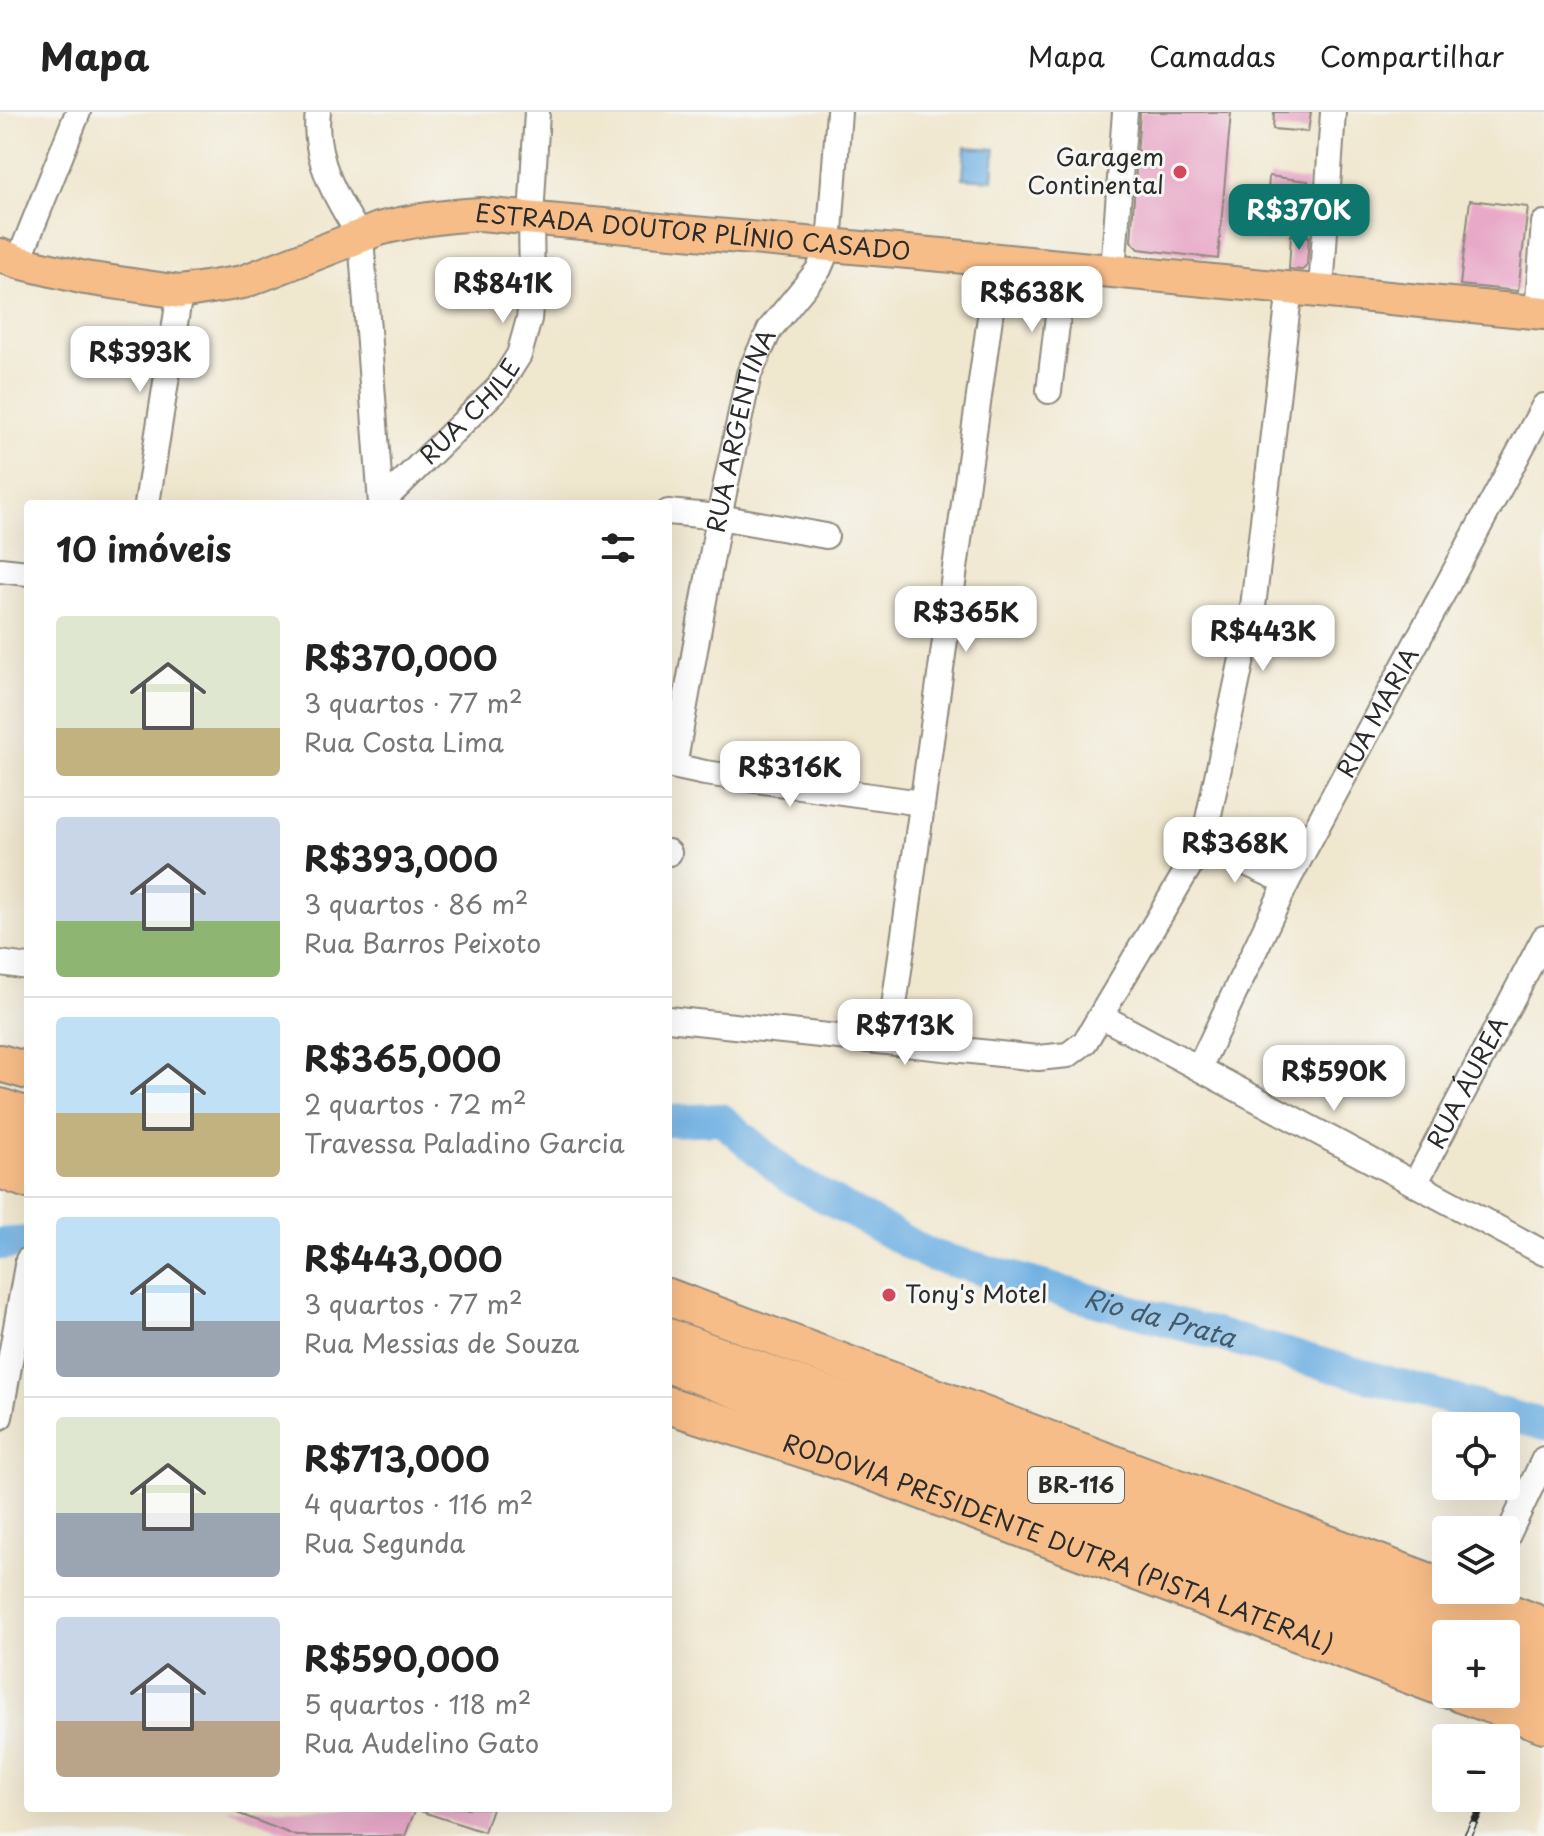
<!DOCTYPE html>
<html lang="pt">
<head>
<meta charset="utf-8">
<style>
  body { margin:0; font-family:"Playpen Sans",sans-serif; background:#f2f2f2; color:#222; height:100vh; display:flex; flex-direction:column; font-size:30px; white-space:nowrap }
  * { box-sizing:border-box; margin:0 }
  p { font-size:26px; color:#767676 }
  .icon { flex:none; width:44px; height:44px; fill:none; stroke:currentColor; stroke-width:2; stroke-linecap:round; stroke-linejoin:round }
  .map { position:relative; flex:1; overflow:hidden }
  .sheet { position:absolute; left:24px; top:388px; width:648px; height:1312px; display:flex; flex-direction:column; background:#fff; border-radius:8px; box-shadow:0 8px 32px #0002 }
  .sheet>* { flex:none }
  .fabs { position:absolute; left:1432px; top:1300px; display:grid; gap:16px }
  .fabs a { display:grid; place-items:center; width:88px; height:88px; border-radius:8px; background:#fff; box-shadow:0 8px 32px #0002; font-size:40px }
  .price { position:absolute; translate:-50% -68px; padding:0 18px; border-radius:16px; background:#fff; color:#222; font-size:26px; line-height:52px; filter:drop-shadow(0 2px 4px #0008) }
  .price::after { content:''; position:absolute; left:50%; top:48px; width:24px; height:18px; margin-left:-12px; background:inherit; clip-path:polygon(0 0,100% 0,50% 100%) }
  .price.on { background:#0f766e; color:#fff }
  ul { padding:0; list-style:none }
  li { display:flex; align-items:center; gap:24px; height:200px; padding:0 32px }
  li+li { border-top:2px solid #e0e0e0 }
  li span { display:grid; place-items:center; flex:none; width:224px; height:160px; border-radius:8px; color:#555 }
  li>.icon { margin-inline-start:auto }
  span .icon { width:96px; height:96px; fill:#fffc; stroke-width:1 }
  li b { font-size:34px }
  h2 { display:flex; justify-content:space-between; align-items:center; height:96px; padding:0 32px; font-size:34px }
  header { display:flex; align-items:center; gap:48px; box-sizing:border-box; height:112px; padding:0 40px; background:#fff; border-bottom:2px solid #e0e0e0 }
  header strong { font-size:38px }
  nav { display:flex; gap:44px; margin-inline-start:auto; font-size:28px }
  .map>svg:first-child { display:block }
</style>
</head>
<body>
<header>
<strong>Mapa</strong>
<nav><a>Mapa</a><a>Camadas</a><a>Compartilhar</a></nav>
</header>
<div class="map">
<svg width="1544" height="1724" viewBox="0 0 1544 1724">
  <rect width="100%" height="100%" fill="#f6f6f2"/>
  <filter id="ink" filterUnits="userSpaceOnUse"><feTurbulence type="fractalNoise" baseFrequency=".0125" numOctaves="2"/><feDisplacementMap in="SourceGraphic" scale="16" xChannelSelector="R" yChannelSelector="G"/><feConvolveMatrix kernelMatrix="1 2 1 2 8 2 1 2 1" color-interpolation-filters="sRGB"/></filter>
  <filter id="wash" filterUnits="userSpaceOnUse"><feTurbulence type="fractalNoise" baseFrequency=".006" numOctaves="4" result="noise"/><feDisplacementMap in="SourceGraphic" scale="32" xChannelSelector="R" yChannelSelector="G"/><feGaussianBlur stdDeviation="1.8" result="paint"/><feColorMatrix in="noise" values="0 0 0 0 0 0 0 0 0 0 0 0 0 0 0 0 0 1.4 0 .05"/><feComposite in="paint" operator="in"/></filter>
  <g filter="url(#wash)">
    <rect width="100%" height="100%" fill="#f0e7cf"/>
    <path fill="#6fb0e3" stroke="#4d6e87" stroke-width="2" d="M965,35L995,37L993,68L963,66Z"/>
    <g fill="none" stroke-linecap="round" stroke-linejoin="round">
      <g stroke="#6fb0e3" stroke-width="32">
        <path id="s1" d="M668,1009L721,1007L790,1066L930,1143L1544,1313"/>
        <path d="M0,1132L28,1130"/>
      </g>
    </g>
    <g id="blocks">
      <g fill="#e8a9c8">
        <path d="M1140,0H1231L1218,147L1139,137L1131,129Z"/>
        <path d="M1274,0H1311L1308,20L1273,17Z"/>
        <path d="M1269,64L1308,69L1302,120L1266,117Z"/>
        <path d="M1470,88L1528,95L1518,179L1460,173Z"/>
        <path d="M1291,123L1309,124L1307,153L1303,158L1289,157Z"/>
        <path d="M224,1696H416L405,1724H296Z"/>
        <path d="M420,1696H492L484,1720L420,1699Z"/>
      </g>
    </g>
  </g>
  <g filter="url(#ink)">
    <use href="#blocks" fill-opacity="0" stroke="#8e897d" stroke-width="2"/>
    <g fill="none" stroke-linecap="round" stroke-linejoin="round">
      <defs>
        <g id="minor">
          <path d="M318,0C312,45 337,89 361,125L381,392"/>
          <path d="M18,150L78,0"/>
          <path d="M1113,159L1125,0"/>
          <path d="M1321,179L1333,0"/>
          <path d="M1537,201L1544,111"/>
          <path d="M1049,279L1064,154"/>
          <path id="s2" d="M381,391L498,276L519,243L529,207L532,178L531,106L537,0"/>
          <path d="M147,392L180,180"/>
          <path d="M668,400L719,405L826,424"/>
          <path d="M0,458L28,461"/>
          <path d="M668,653L705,661L921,691"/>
          <path id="s3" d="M674,654L719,405L749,262L770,217L819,157L829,133L839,0"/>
          <path d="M1203,731L1287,770"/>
          <path d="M668,740L669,741"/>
          <path d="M0,851L28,855"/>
          <path d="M1101,904L1544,1141"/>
          <path d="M668,907L1038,946L1068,943L1085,930L1203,731L1253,495L1290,175"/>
          <path d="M889,930L998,148"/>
          <path id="s4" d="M1199,956L1287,770L1544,294"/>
          <path id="s5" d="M1415,1072L1544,826"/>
          <path d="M0,1305L28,1148"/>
          <path d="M1506,1427L1544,1347"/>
        </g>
        <g id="major">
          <path id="s6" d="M0,143L18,150L85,166L180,180L243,170L379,117C413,108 445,104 480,102L998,148L1544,201"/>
        </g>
        <g id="highway">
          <path d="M0,951L28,959"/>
          <path d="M0,995L28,1004"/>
          <path d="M0,1023L28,1032"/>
          <path d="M0,1058L28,1068"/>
          <path d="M668,1185L1446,1476"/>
          <path d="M668,1225L1485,1522"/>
          <path d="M668,1252L1446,1540"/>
          <path id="s7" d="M668,1293L864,1357L1446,1577"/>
          <path d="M1451,1478L1544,1514"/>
          <path d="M1506,1530L1544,1543"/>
          <path d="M1506,1562L1544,1576"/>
          <path d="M1461,1582L1544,1612"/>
        </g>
      </defs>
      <use href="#minor" stroke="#8e897d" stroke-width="28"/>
      <use href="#major" stroke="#8e897d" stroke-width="36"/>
      <use href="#highway" stroke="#8e897d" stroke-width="40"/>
      <use href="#minor" stroke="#fff" stroke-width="24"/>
      <use href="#major" stroke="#f7bd88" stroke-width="32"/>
      <use href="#highway" stroke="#f7bd88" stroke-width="36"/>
      <defs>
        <path id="rail" d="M1467,1724L1483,1693"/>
      </defs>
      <use href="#rail" stroke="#2b2b2b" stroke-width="8"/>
      <use href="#rail" stroke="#f6f6f2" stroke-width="5" stroke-dasharray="15" stroke-linecap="butt"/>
    </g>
  </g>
  <g fill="#d1495b" stroke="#f6f6f2" stroke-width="3">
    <circle cx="1180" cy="60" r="8"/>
    <circle cx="889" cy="1183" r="8"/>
  </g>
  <g text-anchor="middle" stroke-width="6" stroke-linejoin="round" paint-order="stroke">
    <rect fill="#f6f6f2" stroke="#686867" stroke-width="2" x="1028" y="1355" width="96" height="36" rx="6"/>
    <g font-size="22" font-weight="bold" fill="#2b2b2b">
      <text x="1076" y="1381">BR-116</text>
    </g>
    <g font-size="24" fill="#2b2b2b" stroke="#f6f6f2" text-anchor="end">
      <text x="1164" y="54">Garagem<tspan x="1164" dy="28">Continental</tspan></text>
      <text x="905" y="1191" text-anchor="start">Tony's Motel</text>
    </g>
    <g font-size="24" fill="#2b2b2b" stroke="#f6f6f2">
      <text dy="8" stroke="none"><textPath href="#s6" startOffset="710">ESTRADA DOUTOR PLÍNIO CASADO</textPath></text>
      <text dy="8" stroke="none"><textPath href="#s2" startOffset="128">RUA CHILE</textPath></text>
      <text dy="8" stroke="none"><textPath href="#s3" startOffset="342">RUA ARGENTINA</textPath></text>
      <text dy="8" stroke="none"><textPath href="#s4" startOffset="398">RUA MARIA</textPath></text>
      <text dy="8" stroke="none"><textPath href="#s5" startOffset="114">RUA ÁUREA</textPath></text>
      <text dy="8" stroke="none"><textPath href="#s7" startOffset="414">RODOVIA PRESIDENTE DUTRA (PISTA LATERAL)</textPath></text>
    </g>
    <g font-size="26" font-style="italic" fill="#435a6b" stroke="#f6f6f2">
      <text dy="9" stroke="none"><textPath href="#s1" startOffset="542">Rio da Prata</textPath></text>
    </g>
  </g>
</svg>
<div class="fabs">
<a><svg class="icon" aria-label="locate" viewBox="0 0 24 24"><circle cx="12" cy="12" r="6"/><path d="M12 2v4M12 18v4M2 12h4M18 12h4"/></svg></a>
<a><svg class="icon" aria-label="layers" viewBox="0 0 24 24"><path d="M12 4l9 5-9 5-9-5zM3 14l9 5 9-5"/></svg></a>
<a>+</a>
<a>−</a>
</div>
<b class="price on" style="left:1299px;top:140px">R$370K</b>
<b class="price" style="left:503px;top:213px">R$841K</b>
<b class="price" style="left:1032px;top:222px">R$638K</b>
<b class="price" style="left:140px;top:282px">R$393K</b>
<b class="price" style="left:966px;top:542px">R$365K</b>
<b class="price" style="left:1263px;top:561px">R$443K</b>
<b class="price" style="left:790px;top:697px">R$316K</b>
<b class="price" style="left:1235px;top:773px">R$368K</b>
<b class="price" style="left:905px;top:955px">R$713K</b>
<b class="price" style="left:1334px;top:1001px">R$590K</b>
<section class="sheet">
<h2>10 imóveis<svg class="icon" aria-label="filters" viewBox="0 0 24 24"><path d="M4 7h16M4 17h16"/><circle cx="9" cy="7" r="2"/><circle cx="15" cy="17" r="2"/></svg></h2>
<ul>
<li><span style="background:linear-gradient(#dfe7d0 70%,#c2b280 0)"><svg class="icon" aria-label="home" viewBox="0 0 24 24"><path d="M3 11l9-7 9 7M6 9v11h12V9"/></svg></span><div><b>R$370,000</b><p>3 quartos · 77 m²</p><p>Rua Costa Lima</p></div></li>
<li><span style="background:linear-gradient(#c9d6e8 65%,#8fb573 0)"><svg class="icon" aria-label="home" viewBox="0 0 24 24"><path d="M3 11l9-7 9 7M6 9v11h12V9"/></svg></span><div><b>R$393,000</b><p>3 quartos · 86 m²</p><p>Rua Barros Peixoto</p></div></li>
<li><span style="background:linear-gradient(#bfe0f5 60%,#c2b280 0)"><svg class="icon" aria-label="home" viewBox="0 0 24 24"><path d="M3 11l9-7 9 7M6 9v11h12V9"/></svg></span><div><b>R$365,000</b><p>2 quartos · 72 m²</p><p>Travessa Paladino Garcia</p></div></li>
<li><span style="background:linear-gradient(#bfe0f5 65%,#9aa5b1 0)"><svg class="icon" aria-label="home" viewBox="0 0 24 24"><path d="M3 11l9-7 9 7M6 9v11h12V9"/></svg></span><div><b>R$443,000</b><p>3 quartos · 77 m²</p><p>Rua Messias de Souza</p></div></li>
<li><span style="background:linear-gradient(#dfe7d0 60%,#9aa5b1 0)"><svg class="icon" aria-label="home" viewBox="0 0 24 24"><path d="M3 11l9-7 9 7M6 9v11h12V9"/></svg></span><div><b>R$713,000</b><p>4 quartos · 116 m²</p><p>Rua Segunda</p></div></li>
<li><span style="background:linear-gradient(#c9d6e8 65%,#b9a48a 0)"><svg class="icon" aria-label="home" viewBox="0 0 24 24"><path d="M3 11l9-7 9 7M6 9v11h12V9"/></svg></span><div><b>R$590,000</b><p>5 quartos · 118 m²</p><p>Rua Audelino Gato</p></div></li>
</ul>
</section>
</div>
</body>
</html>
